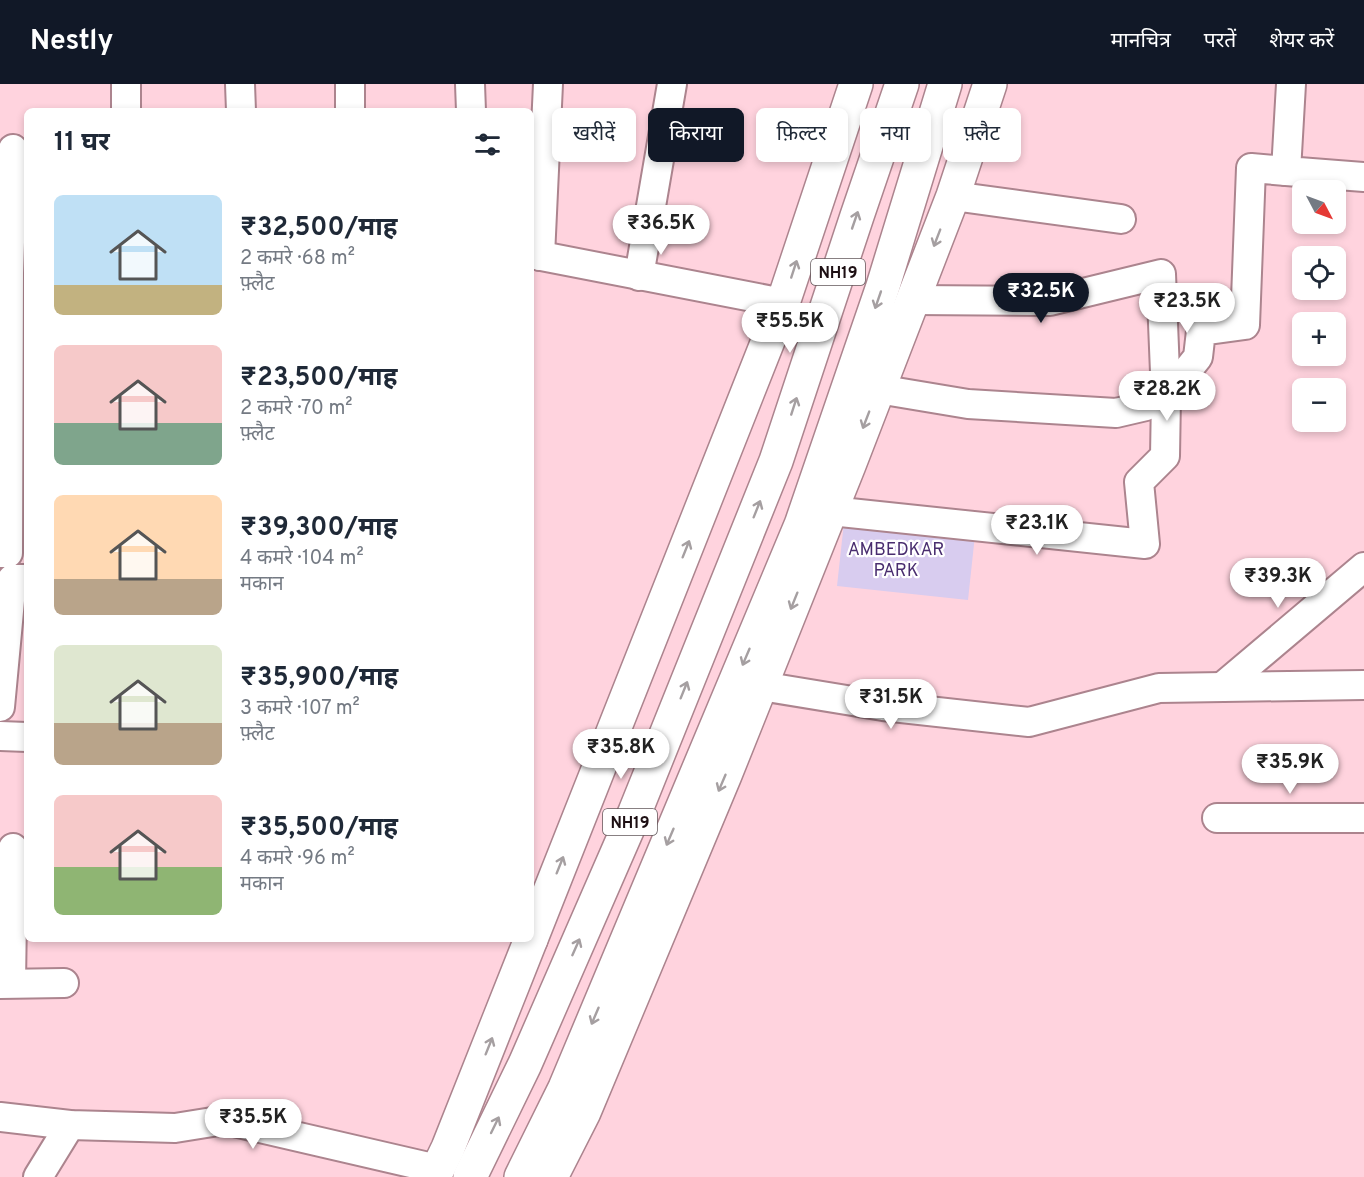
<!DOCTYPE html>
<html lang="hi">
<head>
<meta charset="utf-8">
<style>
  body { margin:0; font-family:Overpass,"Noto Sans Devanagari",sans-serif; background:#f2f2f3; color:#1f2937; height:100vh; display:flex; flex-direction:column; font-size:22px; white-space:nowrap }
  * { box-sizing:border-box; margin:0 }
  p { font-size:20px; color:#747a83 }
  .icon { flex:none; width:33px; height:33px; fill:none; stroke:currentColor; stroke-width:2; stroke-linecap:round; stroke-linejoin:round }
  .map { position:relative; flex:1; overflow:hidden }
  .drawer { position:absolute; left:24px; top:24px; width:510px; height:834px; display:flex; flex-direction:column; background:#fff; border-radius:9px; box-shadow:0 3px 9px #0003 }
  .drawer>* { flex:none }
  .guide { position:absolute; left:552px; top:24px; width:570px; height:54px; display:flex; gap:12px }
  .needle { width:39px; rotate:131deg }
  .buttons { position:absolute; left:1292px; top:96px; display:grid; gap:12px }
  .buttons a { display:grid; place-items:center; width:54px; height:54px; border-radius:9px; background:#fff; box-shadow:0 3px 9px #0003; font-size:30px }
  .price { position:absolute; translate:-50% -51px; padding:0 14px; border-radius:21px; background:#fff; color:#222; font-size:20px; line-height:39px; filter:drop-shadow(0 2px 3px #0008) }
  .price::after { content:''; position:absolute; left:50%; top:36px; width:18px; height:14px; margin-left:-9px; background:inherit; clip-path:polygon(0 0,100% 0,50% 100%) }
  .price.on { background:#111827; color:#fff }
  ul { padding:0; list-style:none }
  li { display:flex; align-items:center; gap:18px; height:150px; padding:0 30px }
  li span { display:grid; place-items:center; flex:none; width:168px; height:120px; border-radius:9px; color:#555 }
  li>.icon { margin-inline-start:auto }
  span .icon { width:72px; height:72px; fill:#fffc; stroke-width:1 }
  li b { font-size:26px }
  h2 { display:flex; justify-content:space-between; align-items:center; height:72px; padding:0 30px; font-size:26px }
  .chip { padding:0 21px; border-radius:9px; background:#fff; box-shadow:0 3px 9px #0003; font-size:21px; line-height:54px }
  .chip.on { background:#111827; color:#fff }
  header { display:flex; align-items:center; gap:36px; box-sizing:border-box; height:84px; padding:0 30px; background:#111827; color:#fff }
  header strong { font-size:28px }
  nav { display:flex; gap:33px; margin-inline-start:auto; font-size:21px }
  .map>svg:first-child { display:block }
</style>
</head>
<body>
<header>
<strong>Nestly</strong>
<nav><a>मानचित्र</a><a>परतें</a><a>शेयर करें</a></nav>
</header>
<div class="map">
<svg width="1364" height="1093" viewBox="0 0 1364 1093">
  <rect width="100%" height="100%" fill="#ffd3de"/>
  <path fill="#d8ccef" d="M844,438L975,451L968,516L837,502Z"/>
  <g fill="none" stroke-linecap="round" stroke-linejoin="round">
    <defs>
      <g id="minor">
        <path d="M240,0L241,27"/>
        <path d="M470,0L471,27"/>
        <path d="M1291,0L1286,87L1364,93"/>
        <path d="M126,27V0"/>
        <path d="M350,27V0"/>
        <path d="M953,112L1121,135"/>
        <path d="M531,170L783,219"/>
        <path d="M540,172L548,0"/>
        <path d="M639,192L672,0"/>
        <path d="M878,305L968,320L1116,329L1146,322L1166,313L1198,273L1201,247L1245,241L1251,84L1286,87"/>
        <path d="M831,427L1145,460L1139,398L1165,372L1166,313L1161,190L1050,217L913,216"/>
        <path d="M0,469H8L9,189L13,65"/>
        <path d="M761,602L883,622L1029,638L1159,604L1364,601"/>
        <path d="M1222,603L1364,483"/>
        <path d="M0,623L12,495H27"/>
        <path d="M0,652L27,653"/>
        <path d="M1217,734H1364"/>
        <path d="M11,899L13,764"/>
        <path d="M0,900L64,899"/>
        <path d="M0,1033L70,1041L175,1044L225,1036L437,1085"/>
        <path d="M38,1093L70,1041"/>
      </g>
      <g id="major">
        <path d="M531,855L783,219L856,0"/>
        <path d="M434,1093L448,1064L531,855"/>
        <path d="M551,1093L584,1028L725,691L849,381L953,112L990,0"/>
      </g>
      <g id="highway">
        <path d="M470,1093L525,980L635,728L776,377L857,132L902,0"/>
        <path d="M521,1093L565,1004L801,441L883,202L945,0"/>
      </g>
    </defs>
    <use href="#minor" stroke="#ac848e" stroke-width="32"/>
    <use href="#major" stroke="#ac848e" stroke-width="36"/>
    <use href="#highway" stroke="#ac848e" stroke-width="36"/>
    <use href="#minor" stroke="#fff" stroke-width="28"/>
    <use href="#major" stroke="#fff" stroke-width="33"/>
    <use href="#highway" stroke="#fff" stroke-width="33"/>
  </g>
  <defs><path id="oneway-shaft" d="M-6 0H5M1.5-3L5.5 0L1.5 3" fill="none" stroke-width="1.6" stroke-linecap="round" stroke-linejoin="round" transform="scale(1.5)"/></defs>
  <g stroke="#a59fa1">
    <use href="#oneway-shaft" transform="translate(855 136) rotate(-71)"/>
    <use href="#oneway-shaft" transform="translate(937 154) rotate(111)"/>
    <use href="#oneway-shaft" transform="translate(794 185) rotate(-72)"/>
    <use href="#oneway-shaft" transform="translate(878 216) rotate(109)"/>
    <use href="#oneway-shaft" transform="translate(794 322) rotate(-72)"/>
    <use href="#oneway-shaft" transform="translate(866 336) rotate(111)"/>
    <use href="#oneway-shaft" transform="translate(757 425) rotate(-68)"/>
    <use href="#oneway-shaft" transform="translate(686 465) rotate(-68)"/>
    <use href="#oneway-shaft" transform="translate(794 517) rotate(112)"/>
    <use href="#oneway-shaft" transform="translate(746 573) rotate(113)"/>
    <use href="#oneway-shaft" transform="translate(684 606) rotate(-68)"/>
    <use href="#oneway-shaft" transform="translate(722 699) rotate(113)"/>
    <use href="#oneway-shaft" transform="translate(670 753) rotate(113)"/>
    <use href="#oneway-shaft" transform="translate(560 781) rotate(-68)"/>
    <use href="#oneway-shaft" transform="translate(576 863) rotate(-66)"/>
    <use href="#oneway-shaft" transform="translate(595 932) rotate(113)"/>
    <use href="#oneway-shaft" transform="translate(489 962) rotate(-68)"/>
    <use href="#oneway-shaft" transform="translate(495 1041) rotate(-64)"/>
  </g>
  <g text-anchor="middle" stroke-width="4.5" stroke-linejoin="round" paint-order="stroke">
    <g fill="#fff" stroke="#61575a" stroke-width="1.5">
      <rect x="811" y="175" width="54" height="26" rx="4.5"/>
      <rect x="603" y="725" width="54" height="26" rx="4.5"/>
    </g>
    <g font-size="16" font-weight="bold" fill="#1d0f13">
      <text x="838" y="194">NH19</text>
      <text x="630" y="744">NH19</text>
    </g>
    <g font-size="18" fill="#492d6f" stroke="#fff">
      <text x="896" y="471">AMBEDKAR<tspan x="896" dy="21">PARK</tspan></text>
    </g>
  </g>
</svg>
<div class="buttons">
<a><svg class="needle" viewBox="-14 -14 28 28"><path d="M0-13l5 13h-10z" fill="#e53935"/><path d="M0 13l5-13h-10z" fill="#747a83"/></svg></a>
<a><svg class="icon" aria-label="locate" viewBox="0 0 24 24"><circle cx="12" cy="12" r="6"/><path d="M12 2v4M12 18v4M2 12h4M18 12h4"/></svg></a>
<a>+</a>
<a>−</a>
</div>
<b class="price" style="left:661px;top:172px">₹36.5K</b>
<b class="price on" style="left:1041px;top:240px">₹32.5K</b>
<b class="price" style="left:1187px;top:250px">₹23.5K</b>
<b class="price" style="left:790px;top:270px">₹55.5K</b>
<b class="price" style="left:1167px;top:338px">₹28.2K</b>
<b class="price" style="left:1037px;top:472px">₹23.1K</b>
<b class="price" style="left:1278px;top:525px">₹39.3K</b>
<b class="price" style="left:891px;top:646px">₹31.5K</b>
<b class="price" style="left:621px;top:696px">₹35.8K</b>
<b class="price" style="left:1290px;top:711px">₹35.9K</b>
<b class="price" style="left:253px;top:1066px">₹35.5K</b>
<div class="guide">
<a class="chip">खरीदें</a>
<a class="chip on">किराया</a>
<a class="chip">फ़िल्टर</a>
<a class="chip">नया</a>
<a class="chip">फ़्लैट</a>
</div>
<section class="drawer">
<h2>11 घर<svg class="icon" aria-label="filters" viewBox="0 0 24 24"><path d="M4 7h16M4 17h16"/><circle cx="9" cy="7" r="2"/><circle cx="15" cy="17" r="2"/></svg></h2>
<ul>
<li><span style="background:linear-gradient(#bfe0f5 75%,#c2b280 0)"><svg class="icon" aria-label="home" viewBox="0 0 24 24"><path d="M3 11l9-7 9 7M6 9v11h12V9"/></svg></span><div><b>₹32,500/माह</b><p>2 कमरे · 68 m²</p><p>फ़्लैट</p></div></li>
<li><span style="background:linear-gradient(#f6c9c9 65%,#7fa58c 0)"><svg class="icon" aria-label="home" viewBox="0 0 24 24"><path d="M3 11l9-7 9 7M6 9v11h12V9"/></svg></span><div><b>₹23,500/माह</b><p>2 कमरे · 70 m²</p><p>फ़्लैट</p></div></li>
<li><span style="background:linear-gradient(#ffd9b3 70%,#b9a48a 0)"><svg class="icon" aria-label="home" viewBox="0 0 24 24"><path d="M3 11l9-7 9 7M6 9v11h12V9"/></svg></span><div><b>₹39,300/माह</b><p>4 कमरे · 104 m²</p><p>मकान</p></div></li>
<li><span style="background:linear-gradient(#dfe7d0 65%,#b9a48a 0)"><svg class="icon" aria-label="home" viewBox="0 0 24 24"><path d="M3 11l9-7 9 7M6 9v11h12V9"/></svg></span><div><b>₹35,900/माह</b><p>3 कमरे · 107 m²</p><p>फ़्लैट</p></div></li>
<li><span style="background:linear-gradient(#f6c9c9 60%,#8fb573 0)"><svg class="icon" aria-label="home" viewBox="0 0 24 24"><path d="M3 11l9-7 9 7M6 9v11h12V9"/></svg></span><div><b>₹35,500/माह</b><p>4 कमरे · 96 m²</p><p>मकान</p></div></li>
</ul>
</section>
</div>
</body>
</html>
